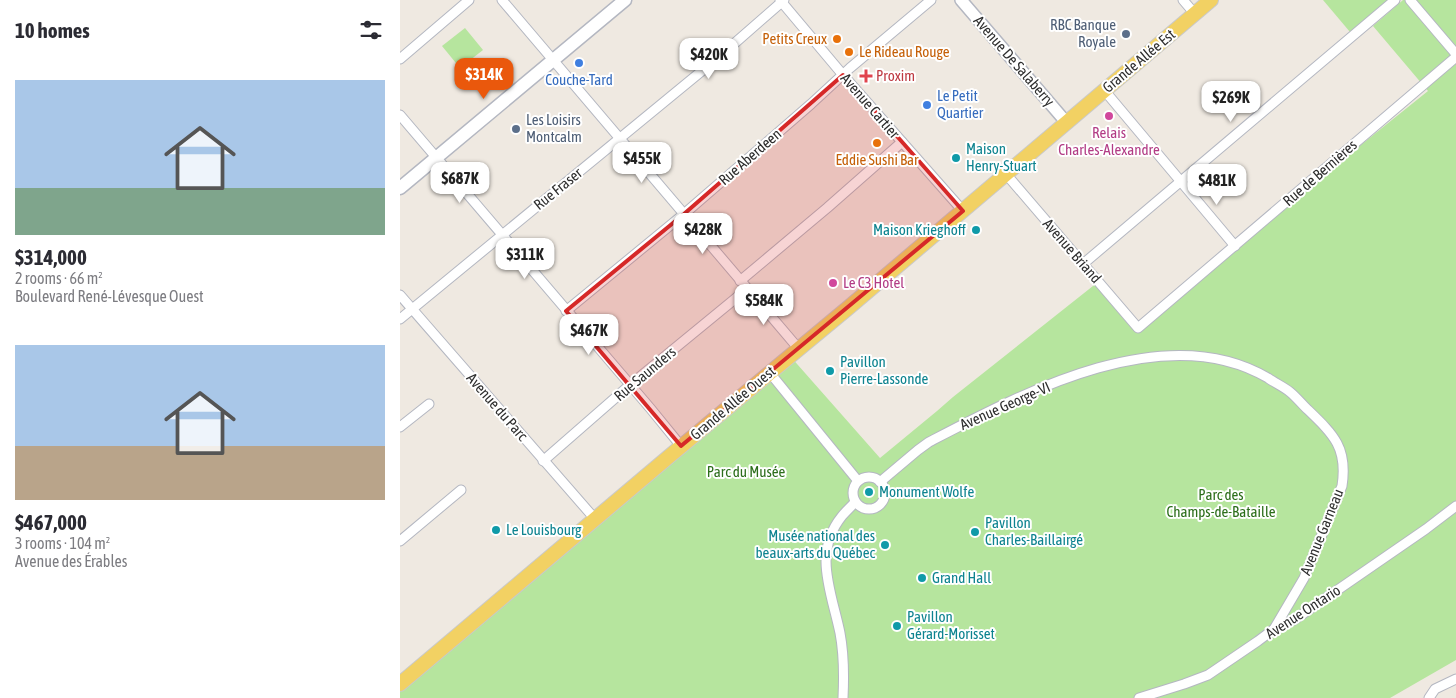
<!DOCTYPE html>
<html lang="en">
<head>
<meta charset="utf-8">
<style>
  body { margin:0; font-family:"Asap Condensed",sans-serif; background:#f2f2f3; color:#2b2b33; height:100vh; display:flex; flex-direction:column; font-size:19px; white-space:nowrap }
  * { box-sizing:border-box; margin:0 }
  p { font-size:16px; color:#7c7c81 }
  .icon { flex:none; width:28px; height:28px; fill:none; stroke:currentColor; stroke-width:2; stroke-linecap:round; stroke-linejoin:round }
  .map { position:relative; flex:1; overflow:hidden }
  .details { display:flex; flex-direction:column; background:#fff; width:400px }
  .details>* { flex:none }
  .price { position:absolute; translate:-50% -42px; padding:0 11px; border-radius:10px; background:#fff; color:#222; font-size:16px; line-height:32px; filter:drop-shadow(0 1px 2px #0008) }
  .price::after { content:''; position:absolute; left:50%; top:30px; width:15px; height:11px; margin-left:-8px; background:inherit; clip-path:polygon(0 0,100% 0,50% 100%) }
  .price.current { background:#ea580c; color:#fff }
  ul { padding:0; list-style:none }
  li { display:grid; align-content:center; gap:10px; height:265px; padding:0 15px }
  li span { display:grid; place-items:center; height:155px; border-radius:0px; color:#555 }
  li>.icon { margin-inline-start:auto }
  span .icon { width:90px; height:90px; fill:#fffc; stroke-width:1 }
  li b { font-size:21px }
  h2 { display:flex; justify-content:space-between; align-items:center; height:60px; padding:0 15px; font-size:21px }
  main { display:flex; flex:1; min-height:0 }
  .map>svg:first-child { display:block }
</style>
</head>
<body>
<main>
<section class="details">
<h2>10 homes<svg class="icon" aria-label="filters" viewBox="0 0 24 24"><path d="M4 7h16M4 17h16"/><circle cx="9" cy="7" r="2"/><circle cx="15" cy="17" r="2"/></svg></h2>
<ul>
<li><span style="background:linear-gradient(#a9c7e8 70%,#7fa58c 0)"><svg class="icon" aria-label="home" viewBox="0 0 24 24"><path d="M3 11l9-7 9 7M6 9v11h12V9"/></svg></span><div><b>$314,000</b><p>2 rooms · 66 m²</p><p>Boulevard René-Lévesque Ouest</p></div></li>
<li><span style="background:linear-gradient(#a9c7e8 65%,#b9a48a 0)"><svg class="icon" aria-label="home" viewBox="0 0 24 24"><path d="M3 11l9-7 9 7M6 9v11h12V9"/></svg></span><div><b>$467,000</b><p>3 rooms · 104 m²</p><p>Avenue des Érables</p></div></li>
</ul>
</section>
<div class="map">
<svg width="1056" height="698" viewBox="0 0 1056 698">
  <rect width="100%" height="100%" fill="#efe9e1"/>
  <g fill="#b6e59e">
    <path d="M923,0H988L950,32Z"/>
    <path d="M1003,0H1056V660L990,698H0V682L390,356L480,458L537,411L553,397L698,282L738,328L835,246L1028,91L973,26Z"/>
    <path d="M65,28L83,50L60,68L42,46Z"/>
  </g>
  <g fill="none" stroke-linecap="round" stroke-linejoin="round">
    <defs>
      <g id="minor">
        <path d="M102,0L398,348"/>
        <path d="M380,0L443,75L563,211"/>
        <path d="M783,0L795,14"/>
        <path d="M1010,0L1056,54"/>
        <path d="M0,59L69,0"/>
        <path d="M704,90L835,246"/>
        <path d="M0,115L250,408L281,446"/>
        <path d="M606,174L738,328L1056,57"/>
        <path d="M683,264L995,0"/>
        <path d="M340,281L427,208L502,142"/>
        <path d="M0,295L195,519"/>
        <path d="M166,311L284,214L411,104L450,68L531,0"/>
        <path d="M0,319L320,56L384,0"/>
        <path d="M370,373L458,481"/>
        <path d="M0,427L29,404"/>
        <path d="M143,461L230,385L347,289"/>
        <circle cx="469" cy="493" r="16"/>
        <path d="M480,482L518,450L529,442C623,393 765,317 868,378C875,383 884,387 890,392C896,397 901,403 906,408C933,434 948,447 942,486L904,578L874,629"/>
        <path d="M0,541L61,490"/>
        <path d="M443,698C444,677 444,654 440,633C432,593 412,553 442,516C446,511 451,507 455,502"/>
        <path d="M739,698L784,684L808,675L858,641L874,629L894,620L1026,529L1056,506"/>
        <path d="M1029,698L1035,689L1056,679"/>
      </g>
      <path id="tertiary" d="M561,0L666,122"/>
      <path id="secondary" d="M0,188L225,0"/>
      <path id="primary" d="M0,684L272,454L448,308L811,0"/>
    </defs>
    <use href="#minor" stroke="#b4b7c1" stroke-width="11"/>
    <use href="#tertiary" stroke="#b4b7c1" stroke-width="14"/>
    <use href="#secondary" stroke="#b4b7c1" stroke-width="15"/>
    <use href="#primary" stroke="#c9c9c9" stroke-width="16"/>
    <use href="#minor" stroke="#fff" stroke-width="9"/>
    <use href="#tertiary" stroke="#fff" stroke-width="11"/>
    <use href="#secondary" stroke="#fff" stroke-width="12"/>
    <use href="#primary" stroke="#f2d163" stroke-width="14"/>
  </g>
  <path fill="#d62828" fill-opacity="0.2" stroke="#d62828" stroke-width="4" stroke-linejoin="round" d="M443,75L563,211L281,446L166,311L284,214Z"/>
  <g fill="#5c6f8a" stroke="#fff" stroke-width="2">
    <circle cx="726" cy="34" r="5"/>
    <circle cx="116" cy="129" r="5"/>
  </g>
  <g fill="#e8710a" stroke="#fff" stroke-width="2">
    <circle cx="437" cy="39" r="5"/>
    <circle cx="449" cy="52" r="5"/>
    <circle cx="477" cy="143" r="5"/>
  </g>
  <g fill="#3f7fe0" stroke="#fff" stroke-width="2">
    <circle cx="179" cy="63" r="5"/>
    <circle cx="527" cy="105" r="5"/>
  </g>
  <path fill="#e0444e" stroke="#fff" stroke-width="2" d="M463.5 68.5h5v5h5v5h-5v5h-5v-5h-5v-5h5z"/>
  <g fill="#d1479c" stroke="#fff" stroke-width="2">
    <circle cx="709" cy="116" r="5"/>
    <circle cx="433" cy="283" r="5"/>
  </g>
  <g fill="#0f9aa8" stroke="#fff" stroke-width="2">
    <circle cx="556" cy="158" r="5"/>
    <circle cx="576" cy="230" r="5"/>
    <circle cx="430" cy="371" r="5"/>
    <circle cx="469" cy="492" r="5"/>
    <circle cx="96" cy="530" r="5"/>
    <circle cx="575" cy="532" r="5"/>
    <circle cx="485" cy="545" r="5"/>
    <circle cx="522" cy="578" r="5"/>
    <circle cx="497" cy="626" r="5"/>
  </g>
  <g text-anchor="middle" stroke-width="4" stroke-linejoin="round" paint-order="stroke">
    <g font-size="15" fill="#4e5e75" stroke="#fff" text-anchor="end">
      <text x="716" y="30">RBC Banque<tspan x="716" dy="17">Royale</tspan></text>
      <text x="126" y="125" text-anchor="start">Les Loisirs<tspan x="126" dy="17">Montcalm</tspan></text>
    </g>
    <g font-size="15" fill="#c56008" stroke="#fff" text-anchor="end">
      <text x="427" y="44">Petits Creux</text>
      <text x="459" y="57" text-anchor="start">Le Rideau Rouge</text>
      <text x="477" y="165" text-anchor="middle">Eddie Sushi Bar</text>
    </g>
    <g font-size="15" fill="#2e2e2e" stroke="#fff">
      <text transform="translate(614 61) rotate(49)" y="5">Avenue De Salaberry</text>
      <text transform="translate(739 61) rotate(-40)" y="5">Grande Allée Est</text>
      <text transform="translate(470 106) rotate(49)" y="5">Avenue Cartier</text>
      <text transform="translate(350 157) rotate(-41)" y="5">Rue Aberdeen</text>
      <text transform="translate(920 173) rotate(-41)" y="5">Rue de Bernières</text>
      <text transform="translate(158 189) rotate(-39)" y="5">Rue Fraser</text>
      <text transform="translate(672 251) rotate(49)" y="5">Avenue Briand</text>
      <text transform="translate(245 374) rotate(-40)" y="5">Rue Saunders</text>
      <text transform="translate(333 403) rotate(-40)" y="5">Grande Allée Ouest</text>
      <text transform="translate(605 406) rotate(-24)" y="5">Avenue George-VI</text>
      <text transform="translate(97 407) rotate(49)" y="5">Avenue du Parc</text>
      <text transform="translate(922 532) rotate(-68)" y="5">Avenue Garneau</text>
      <text transform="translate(903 612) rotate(-33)" y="5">Avenue Ontario</text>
    </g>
    <g font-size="15" fill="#be3a42" stroke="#fff" text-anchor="start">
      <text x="476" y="81">Proxim</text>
    </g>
    <g font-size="15" fill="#366cbe" stroke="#fff">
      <text x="179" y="85">Couche-Tard</text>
      <text x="537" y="101" text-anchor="start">Le Petit<tspan x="537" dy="17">Quartier</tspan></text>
    </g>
    <g font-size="15" fill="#b23c85" stroke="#fff">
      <text x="709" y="138">Relais<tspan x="709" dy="17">Charles-Alexandre</tspan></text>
      <text x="443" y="288" text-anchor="start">Le C3 Hotel</text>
    </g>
    <g font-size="15" fill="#0d838f" stroke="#fff" text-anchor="start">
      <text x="566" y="154">Maison<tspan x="566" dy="17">Henry-Stuart</tspan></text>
      <text x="566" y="235" text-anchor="end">Maison Krieghoff</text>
      <text x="440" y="367">Pavillon<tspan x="440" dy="17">Pierre-Lassonde</tspan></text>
      <text x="479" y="497">Monument Wolfe</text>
      <text x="585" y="528">Pavillon<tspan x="585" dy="17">Charles-Baillairgé</tspan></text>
      <text x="106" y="535">Le Louisbourg</text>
      <text x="475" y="541" text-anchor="end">Musée national des<tspan x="475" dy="17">beaux-arts du Québec</tspan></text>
      <text x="532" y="583">Grand Hall</text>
      <text x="507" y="622">Pavillon<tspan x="507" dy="17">Gérard-Morisset</tspan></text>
    </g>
    <g font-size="15" fill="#2c6e1b" stroke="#fff">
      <text x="346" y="477">Parc du Musée</text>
      <text x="821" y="500">Parc des<tspan x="821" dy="17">Champs-de-Bataille</tspan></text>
    </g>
  </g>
</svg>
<b class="price" style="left:309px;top:80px">$420K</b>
<b class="price current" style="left:84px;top:100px">$314K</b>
<b class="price" style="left:831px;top:123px">$269K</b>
<b class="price" style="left:242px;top:184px">$455K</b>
<b class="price" style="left:60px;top:204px">$687K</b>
<b class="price" style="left:817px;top:206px">$481K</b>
<b class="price" style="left:303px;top:255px">$428K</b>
<b class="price" style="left:125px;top:280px">$311K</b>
<b class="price" style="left:364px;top:326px">$584K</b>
<b class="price" style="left:189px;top:356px">$467K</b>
</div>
</main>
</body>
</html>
